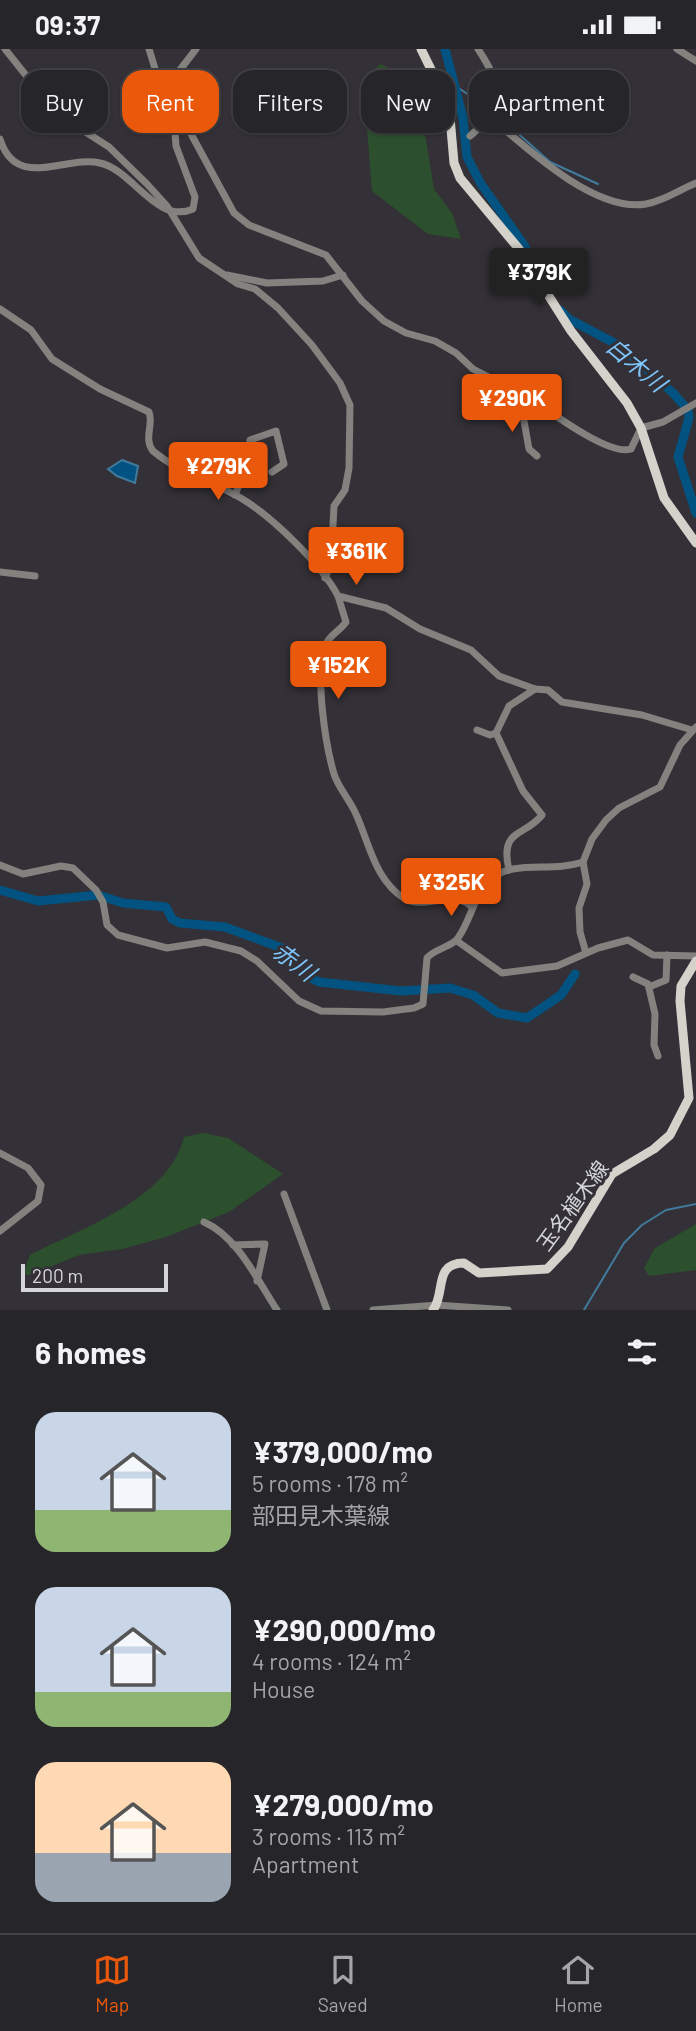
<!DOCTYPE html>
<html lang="en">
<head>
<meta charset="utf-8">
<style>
  body { margin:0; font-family:Barlow,"Noto Sans JP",sans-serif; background:#323135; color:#f1f3f6; height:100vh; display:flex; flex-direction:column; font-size:26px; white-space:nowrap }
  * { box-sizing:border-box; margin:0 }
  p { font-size:23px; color:#a4a5a8 }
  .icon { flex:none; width:38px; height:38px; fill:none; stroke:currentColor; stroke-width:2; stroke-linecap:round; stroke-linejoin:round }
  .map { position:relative; height:1261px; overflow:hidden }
  .side { display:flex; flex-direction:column; background:#262529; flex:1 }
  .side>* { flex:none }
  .guide { position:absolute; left:21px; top:21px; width:654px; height:63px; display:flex; gap:14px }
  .scale { position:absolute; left:21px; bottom:18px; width:147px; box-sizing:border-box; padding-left:7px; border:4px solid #d5d4d8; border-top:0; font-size:19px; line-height:24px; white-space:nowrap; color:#d5d4d8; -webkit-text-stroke:5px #333137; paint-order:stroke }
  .price { position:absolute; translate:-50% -60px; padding:0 16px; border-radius:7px; background:#ea580c; color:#fff; font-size:23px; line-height:46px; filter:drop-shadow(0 2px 4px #0008) }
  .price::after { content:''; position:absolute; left:50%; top:42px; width:21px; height:16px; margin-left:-10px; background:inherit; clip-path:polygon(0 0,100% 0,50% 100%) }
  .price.current { background:#222; color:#fff }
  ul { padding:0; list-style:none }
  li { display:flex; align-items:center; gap:21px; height:175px; padding:0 35px }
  li span { display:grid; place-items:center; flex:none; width:196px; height:140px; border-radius:21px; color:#555 }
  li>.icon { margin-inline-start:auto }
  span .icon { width:84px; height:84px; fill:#fffc; stroke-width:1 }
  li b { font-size:30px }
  h2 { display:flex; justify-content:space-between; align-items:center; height:84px; padding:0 35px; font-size:30px }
  .tag { padding:0 24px; border-radius:21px; background:#262529; box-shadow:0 2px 5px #0004,0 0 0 2px #424246; font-size:24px; line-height:63px }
  .tag.current { background:#ea580c; color:#fff }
  .status { display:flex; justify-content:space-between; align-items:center; height:49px; padding:0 35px; background:#262529; direction:ltr }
  .status svg { height:19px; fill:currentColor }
  .menu { display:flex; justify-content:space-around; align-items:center; height:98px; border-top:2px solid #424246; background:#262529; font-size:19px; color:#a4a5a8 }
  .menu a { display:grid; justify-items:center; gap:4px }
  .menu .current { color:#ea580c }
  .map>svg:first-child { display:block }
</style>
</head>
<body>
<div class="status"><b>09:37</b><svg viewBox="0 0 49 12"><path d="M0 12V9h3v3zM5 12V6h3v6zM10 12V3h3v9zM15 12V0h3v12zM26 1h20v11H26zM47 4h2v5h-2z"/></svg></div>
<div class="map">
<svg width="696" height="1261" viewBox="0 0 696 1261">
  <rect width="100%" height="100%" fill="#333137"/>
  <g fill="#2c502d">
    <path d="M381,15L402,27L420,55L434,140L452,164L461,190L428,185L372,142L363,29Z"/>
    <path d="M203,1084L228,1089L283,1125L229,1163L166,1188L122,1200L79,1206L30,1226L23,1225L30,1206C82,1179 169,1150 184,1088Z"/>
    <path d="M696,1175V1221L649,1227L644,1219L655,1199Z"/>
  </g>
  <path fill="#025381" stroke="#417a9b" stroke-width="2" d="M122,411L138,417L135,434L117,427L108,420Z"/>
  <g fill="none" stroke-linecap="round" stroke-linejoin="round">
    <g stroke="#417a9b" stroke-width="2">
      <path d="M457,38L490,60"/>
      <path d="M494,63L550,113L598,135"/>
      <path d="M584,1261L624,1194L642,1176L666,1161L696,1155"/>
    </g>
    <g stroke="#025381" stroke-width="9">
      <path d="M445,0L463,69L467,108L481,135L524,196L537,222"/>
      <path d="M560,261L569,270L620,297L673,344L688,361L689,369L678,408L696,464"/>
      <path d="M0,841L38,852L98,846L123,854L166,858L172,870L180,874L225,878L282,899L307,927L319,933L401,942L450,939L473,946L498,964L527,969L561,946L575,925"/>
    </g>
    <g stroke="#83827f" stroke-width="7">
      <path d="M5,0L56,64L109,98L147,135L167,157L199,209L238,235L255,240L278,259L312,296L340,334L350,356L349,419L345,441L334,457L331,515L325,529"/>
      <path d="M149,0L161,39H166L234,164L249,176L326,206L362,252L384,272L406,284L435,292L456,304L473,320L519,344V341C540,355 607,408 631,400L641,379L663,373L696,354"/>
      <path d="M677,0L696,12"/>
      <path d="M166,39L196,0"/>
      <path d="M489,67C525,98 595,164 646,155C664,152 679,141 696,134"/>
      <path d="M470,87C506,57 502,36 478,0"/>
      <path d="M0,90C16,142 66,106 100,114C133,121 156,176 193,160L195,148L176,97L173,56"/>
      <path d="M227,226L267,234L323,232L343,226"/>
      <path d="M0,260L31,281L52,310L100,340L149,363C154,376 143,389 153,402C179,424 215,433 244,451C273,469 322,516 338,547L386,559L420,580L471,601L499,627L535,640L548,641L562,653L642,666L692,681"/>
      <path d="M519,344L529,400L537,407"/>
      <path d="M235,446L248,414L250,391L276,382L284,415L272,423"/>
      <path d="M0,523L35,527"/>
      <path d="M338,547L346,573C340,582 329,586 325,597C315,627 325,694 334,725C338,738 349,750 355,763C369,792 374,831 405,850C424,861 455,840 472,858"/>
      <path d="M477,681L490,686L496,684"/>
      <path d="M496,684L523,742L542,766C525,788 499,779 509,821"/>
      <path d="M496,684L509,657L535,640"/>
      <path d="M0,816L23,825L61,817L73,819L96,841L103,853L107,876L118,886L167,899L205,893L241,902L257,912L299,952L321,962L383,963L414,959L423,955L427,909C434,900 452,898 458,889C476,864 475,826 513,820C537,816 559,821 583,813"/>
      <path d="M457,892L502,924L557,917L598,899L628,891L653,906L696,907"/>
      <path d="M586,904L580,883L579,859L587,835L583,813L592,790L606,771L619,759L660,738L680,696L696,678"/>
      <path d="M633,928L648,935L655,965L654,996L658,1007"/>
      <path d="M649,938L666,931L667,906"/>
      <path d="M0,1104L28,1119L41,1136L38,1152L0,1182"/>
      <path d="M284,1145L327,1261"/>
      <path d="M204,1173C238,1188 257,1231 277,1261"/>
      <path d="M233,1196L265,1195L257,1232"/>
      <path d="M373,1261L437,1256L508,1261"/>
    </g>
    <g stroke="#d5d1cb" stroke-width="9">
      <path d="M421,0L449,57L454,114L460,129L519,200L571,282L627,354L641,379L664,449L696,494"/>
      <path d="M433,1261C446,1244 433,1214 464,1214L479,1224L547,1220L568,1198L612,1125L654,1100L670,1086L689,1049L680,952L681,937L696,912"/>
    </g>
  </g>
  <g text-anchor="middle" stroke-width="6" stroke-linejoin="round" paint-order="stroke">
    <g font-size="21" fill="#d5d4d8" stroke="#333137">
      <text transform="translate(573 1157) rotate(-54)" y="7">玉名植木線</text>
    </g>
    <g font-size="23" font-style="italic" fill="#7fc6fc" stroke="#333137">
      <text transform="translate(636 316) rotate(40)" y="8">白木川</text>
      <text transform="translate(294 913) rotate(37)" y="8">赤川</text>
    </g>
  </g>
</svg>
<div class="scale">200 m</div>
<b class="price current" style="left:539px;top:259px">¥379K</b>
<b class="price" style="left:512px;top:385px">¥290K</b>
<b class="price" style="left:218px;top:453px">¥279K</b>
<b class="price" style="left:356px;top:538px">¥361K</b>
<b class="price" style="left:338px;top:652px">¥152K</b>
<b class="price" style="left:451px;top:869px">¥325K</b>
<div class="guide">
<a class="tag">Buy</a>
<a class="tag current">Rent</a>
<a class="tag">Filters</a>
<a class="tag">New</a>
<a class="tag">Apartment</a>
</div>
</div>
<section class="side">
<h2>6 homes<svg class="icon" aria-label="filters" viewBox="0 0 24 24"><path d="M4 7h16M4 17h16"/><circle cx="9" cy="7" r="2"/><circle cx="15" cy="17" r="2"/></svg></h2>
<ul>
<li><span style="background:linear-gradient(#c9d6e8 70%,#8fb573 0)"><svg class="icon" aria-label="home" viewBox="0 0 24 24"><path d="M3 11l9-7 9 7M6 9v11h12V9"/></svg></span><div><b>¥379,000/mo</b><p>5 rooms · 178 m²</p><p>部田見木葉線</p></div></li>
<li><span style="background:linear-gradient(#c9d6e8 75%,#8fb573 0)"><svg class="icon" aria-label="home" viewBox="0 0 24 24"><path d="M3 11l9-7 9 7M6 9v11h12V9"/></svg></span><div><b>¥290,000/mo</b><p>4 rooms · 124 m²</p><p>House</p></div></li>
<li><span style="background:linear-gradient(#ffd9b3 65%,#9aa5b1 0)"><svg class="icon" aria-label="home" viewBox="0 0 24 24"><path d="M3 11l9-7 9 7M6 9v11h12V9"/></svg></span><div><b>¥279,000/mo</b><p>3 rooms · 113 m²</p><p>Apartment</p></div></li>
</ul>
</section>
<nav class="menu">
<a class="current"><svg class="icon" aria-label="map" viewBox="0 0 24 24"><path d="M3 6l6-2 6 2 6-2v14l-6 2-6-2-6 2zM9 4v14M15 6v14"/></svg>Map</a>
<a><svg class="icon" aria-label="saved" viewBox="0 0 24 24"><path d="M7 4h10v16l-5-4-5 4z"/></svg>Saved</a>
<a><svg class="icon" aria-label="home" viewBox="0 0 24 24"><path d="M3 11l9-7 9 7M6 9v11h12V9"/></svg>Home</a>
</nav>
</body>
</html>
